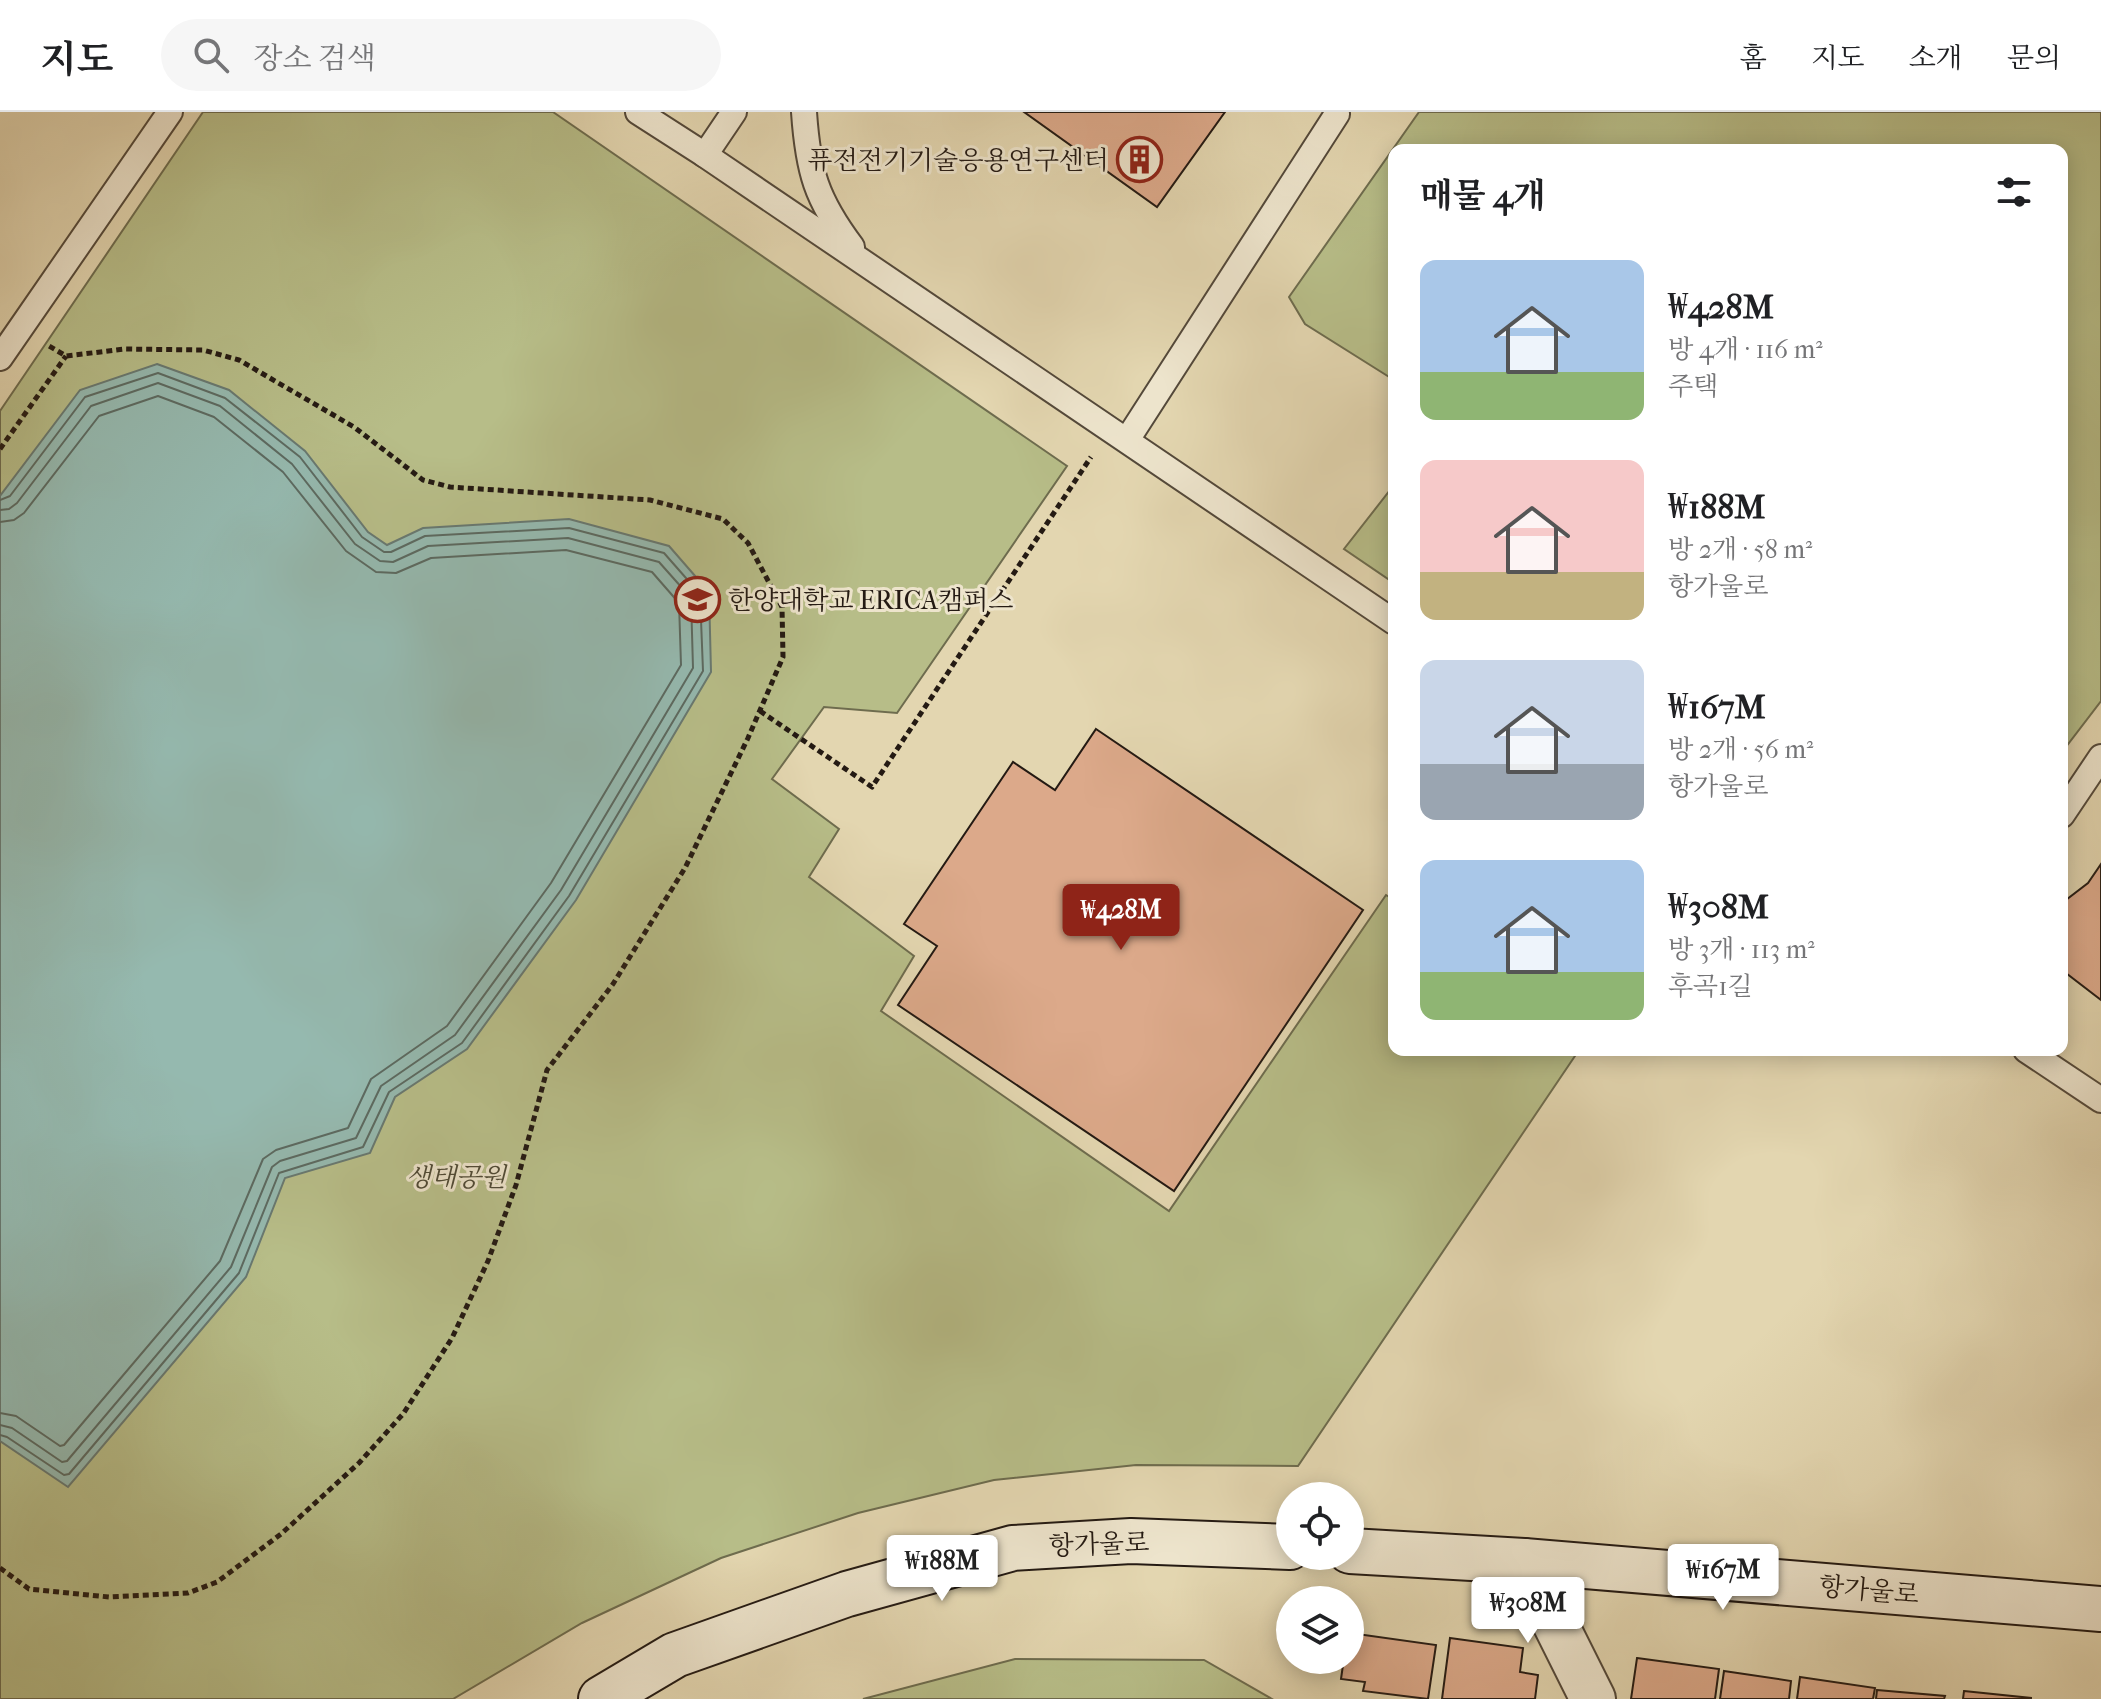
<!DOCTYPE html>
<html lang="ko">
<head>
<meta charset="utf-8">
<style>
  body { margin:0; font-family:"IM FELL French Canon","Noto Serif KR",serif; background:#f6f6f6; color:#202124; height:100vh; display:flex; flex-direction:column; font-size:30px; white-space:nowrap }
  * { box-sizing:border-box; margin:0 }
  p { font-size:26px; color:#757577 }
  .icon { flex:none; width:44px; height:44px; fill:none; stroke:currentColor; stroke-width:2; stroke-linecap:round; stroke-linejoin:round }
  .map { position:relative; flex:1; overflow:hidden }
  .side { position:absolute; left:1388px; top:32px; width:680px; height:912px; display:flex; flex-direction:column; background:#fff; border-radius:16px; box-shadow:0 4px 20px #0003 }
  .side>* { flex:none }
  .fabs { position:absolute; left:1276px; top:1370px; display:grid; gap:16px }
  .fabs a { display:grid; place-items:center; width:88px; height:88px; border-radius:50%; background:#fff; box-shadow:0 4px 20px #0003; font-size:40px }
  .price { position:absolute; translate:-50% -68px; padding:0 18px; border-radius:8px; background:#fff; color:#222; font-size:26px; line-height:52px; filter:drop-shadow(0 2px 4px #0008) }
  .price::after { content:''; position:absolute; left:50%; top:48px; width:24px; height:18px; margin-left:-12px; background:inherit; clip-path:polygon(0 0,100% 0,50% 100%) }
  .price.selected { background:#8f2418; color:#fff }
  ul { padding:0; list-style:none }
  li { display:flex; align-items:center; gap:24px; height:200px; padding:0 32px }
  li span { display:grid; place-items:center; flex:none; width:224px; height:160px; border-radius:16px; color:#555 }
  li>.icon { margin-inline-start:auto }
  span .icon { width:96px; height:96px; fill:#fffc; stroke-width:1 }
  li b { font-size:34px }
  h2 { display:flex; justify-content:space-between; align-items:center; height:96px; padding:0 32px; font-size:34px }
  header { display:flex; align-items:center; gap:48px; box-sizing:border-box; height:112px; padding:0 40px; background:#fff; border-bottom:2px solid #e0e0e0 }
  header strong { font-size:38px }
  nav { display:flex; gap:44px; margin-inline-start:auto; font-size:28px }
  .search { width:560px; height:72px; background:#f6f6f6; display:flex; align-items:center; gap:20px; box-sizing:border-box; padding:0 28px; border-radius:44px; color:#757577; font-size:30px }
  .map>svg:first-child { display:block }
</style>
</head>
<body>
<header>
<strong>지도</strong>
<div class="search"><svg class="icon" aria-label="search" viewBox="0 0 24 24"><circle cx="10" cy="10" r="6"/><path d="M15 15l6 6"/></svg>장소 검색</div>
<nav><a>홈</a><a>지도</a><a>소개</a><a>문의</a></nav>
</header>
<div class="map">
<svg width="2101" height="1587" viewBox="0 0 2101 1587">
  <rect width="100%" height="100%" fill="#e3d6b0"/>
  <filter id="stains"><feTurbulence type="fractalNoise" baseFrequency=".0025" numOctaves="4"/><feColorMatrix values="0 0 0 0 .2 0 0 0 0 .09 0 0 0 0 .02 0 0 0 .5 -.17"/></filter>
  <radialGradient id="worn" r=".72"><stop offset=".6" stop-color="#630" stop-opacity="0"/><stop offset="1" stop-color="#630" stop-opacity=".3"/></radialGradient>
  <g fill="#b7bd88" stroke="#6e6c4e" stroke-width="2">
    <path d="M203,0H553L1067,354L897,601L824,595L772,667L839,717L809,765L914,844L881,899L1169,1099L1386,783L1394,788V938H1579L1298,1354L1136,1353L994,1368L858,1401L721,1446L582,1511L453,1587H0V299Z"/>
    <path d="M1419,0H2101V589L2062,640V38H1394V268L1305,212L1289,185Z"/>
    <path d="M1394,373V471L1344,437Z"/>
    <path d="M1015,1547L1204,1548L1272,1587H863Z"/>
  </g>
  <path fill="#95b9af" stroke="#687971" stroke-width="2" d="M157,252L229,278L305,339L368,420L387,433L423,416L569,407L669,434L709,480L711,560L576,788L467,937L395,985L370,1041L285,1066L246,1165L68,1375L0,1329V384L80,278Z"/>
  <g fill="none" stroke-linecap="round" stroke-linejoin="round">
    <g stroke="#5c6a61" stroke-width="2">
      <path d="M0,388L10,384L85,285L158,261L225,286L300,345L362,425L384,440H391L425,424L569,416L664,441L700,482L703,559L569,784L462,931L389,980L363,1035L279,1061L239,1161L69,1362L64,1363L7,1325L0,1323"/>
      <path d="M0,398L9,397L17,391L91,294L158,271L220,294L292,352L355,432L380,449L393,450L428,434L568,426L659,450L691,486L693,556L561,778L455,923L381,974L356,1026L280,1049L272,1055L231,1155L67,1349L62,1350L12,1316L0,1313"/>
      <path d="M0,410L14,408L24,401L99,304L158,284L214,305L283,360L346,439L376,460L396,461L431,446L566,438L652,460L679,491L681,553L551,771L447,914L371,967L348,1016L276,1038L263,1047L220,1149L64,1333L60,1334L16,1304L0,1301"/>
    </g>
  </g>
  <g fill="#dca98a" stroke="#241a13" stroke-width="2">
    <path d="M1024,0H1225L1157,95Z"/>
    <path d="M1096,617L1363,798L1174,1079L898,893L937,834L904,812L1013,650L1055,678Z"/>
    <path d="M2101,752V888L2062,858V791L2088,771Z"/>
    <path d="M1350,1521L1436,1533L1428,1587L1363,1579L1365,1570L1341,1567L1343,1553L1328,1551L1329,1548H1350Z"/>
    <path d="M1450,1526L1523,1536L1520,1560L1538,1563L1535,1587H1442Z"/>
    <path d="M1637,1546L1719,1557L1715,1587H1631Z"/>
    <path d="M1724,1559L1791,1569L1789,1587H1720Z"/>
    <path d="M1800,1565L1875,1576L1873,1587H1797Z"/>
    <path d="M1877,1578L1945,1584L1944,1587H1876Z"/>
    <path d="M1964,1579L2031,1586V1587H1963Z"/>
  </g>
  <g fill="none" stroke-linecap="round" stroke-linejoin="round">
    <defs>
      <g id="service">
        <path d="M638,0L705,43L734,0"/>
        <path d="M804,0C808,59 816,87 852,135"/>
        <path d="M705,43L1394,510"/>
        <path d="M0,246L170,0"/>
        <path d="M1127,328L1337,2"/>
        <path d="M2062,703L2101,645"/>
        <path d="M2026,938L2101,988"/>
      </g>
      <path id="minor" d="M1524,1449L1593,1587"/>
      <g id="secondary">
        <path d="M1350,1439L1524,1449L2101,1497"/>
        <path d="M601,1587L675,1543L847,1482L1013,1436L1131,1429L1290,1435"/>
      </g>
    </defs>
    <use href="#service" stroke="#54493a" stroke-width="28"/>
    <use href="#minor" stroke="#54493a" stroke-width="48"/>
    <use href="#secondary" stroke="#241a13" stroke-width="48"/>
    <g stroke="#241a13" stroke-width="5" stroke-dasharray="6 4" stroke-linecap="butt">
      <path d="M0,337L66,244"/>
      <path d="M760,599L872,675L1091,345"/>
      <path d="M0,1456L29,1477L109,1485L188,1481L217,1470L281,1422L359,1351L403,1302L452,1226L488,1149L516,1073L547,958L613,872L685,756L748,626L783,545L782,495L748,431L723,407L650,388L450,375L423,368L354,315L239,248L203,238L125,237L66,244L49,234"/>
    </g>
    <use href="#service" stroke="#ede4cc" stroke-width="24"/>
    <use href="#minor" stroke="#ede4cc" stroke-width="44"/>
    <use href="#secondary" stroke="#ede4cc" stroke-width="44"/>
  </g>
  <defs>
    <symbol id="building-ring" viewBox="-11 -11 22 22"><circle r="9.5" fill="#ede4cc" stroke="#8f2418" stroke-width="1.5"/><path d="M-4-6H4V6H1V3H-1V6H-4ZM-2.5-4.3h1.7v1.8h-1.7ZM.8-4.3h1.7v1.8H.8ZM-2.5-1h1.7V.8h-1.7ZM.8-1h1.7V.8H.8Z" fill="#8f2418"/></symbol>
    <symbol id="university-ring" viewBox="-11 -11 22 22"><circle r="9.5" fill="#ede4cc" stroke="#8f2418" stroke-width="1.5"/><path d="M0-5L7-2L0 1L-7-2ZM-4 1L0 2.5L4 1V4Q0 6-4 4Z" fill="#8f2418"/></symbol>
  </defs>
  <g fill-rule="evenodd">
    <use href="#building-ring" x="1114" y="22" width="51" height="51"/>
    <use href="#university-ring" x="672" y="462" width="51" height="51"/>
  </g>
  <g text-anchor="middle" stroke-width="6" stroke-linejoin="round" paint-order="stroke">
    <g font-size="26" fill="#241a13" stroke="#ede4cc" text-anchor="end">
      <text x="1109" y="57">퓨전전기기술응용연구센터</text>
      <text x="728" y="497" text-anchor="start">한양대학교 ERICA캠퍼스</text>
    </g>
    <g font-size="26" font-style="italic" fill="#504b36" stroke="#ede4cc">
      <text x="456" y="1074">생태공원</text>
    </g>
    <g font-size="26" fill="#241a13" stroke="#ede4cc">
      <text transform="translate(1099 1432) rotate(-2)" y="9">항가울로</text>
      <text transform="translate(1869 1478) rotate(5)" y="9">항가울로</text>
    </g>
  </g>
  <rect width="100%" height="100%" filter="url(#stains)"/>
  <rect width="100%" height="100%" fill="url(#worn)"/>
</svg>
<div class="fabs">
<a><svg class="icon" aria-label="locate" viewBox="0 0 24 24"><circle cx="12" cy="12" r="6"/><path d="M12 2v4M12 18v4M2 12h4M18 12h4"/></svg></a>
<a><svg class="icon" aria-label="layers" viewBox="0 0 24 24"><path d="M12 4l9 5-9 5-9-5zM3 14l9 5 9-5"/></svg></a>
</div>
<b class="price selected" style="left:1121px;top:840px">₩428M</b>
<b class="price" style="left:942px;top:1491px">₩188M</b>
<b class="price" style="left:1723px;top:1500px">₩167M</b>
<b class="price" style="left:1528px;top:1533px">₩308M</b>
<section class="side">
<h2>매물 4개<svg class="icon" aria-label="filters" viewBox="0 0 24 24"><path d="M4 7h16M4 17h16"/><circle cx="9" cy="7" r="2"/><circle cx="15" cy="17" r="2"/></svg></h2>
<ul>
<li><span style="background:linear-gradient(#a9c7e8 70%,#8fb573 0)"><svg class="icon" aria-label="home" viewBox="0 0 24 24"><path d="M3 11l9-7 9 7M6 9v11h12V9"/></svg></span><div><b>₩428M</b><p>방 4개 · 116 m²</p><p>주택</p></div></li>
<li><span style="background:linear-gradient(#f6c9c9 70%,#c2b280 0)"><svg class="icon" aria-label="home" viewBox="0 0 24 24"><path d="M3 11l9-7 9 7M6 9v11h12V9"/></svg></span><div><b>₩188M</b><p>방 2개 · 58 m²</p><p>항가울로</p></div></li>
<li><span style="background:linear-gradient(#c9d6e8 65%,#9aa5b1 0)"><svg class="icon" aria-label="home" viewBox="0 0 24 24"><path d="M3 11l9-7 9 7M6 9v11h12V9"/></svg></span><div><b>₩167M</b><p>방 2개 · 56 m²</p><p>항가울로</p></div></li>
<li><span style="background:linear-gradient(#a9c7e8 70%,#8fb573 0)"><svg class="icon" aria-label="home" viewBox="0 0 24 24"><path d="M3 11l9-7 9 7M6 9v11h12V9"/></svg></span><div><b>₩308M</b><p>방 3개 · 113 m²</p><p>후곡1길</p></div></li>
</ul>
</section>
</div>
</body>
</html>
